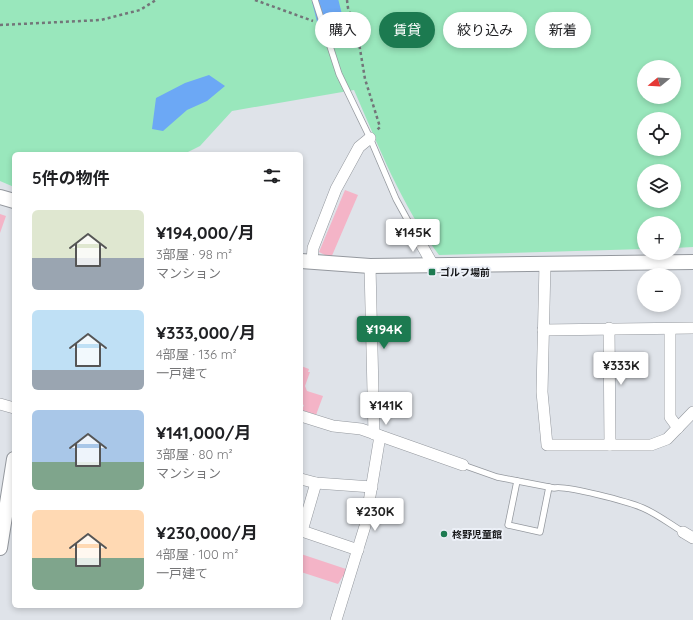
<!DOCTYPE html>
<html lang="ja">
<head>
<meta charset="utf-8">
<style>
  body { margin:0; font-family:Quicksand,"Noto Sans JP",sans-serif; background:#f6f6f6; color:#202124; height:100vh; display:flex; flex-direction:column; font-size:15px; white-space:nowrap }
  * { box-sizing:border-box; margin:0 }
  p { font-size:13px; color:#757577 }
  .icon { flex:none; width:22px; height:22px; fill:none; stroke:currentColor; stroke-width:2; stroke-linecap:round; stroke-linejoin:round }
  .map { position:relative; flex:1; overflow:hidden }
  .panel { position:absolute; left:12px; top:152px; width:291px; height:456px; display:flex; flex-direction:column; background:#fff; border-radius:6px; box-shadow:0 2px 6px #0003 }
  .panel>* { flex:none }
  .top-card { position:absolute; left:315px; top:12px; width:318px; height:36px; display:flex; gap:8px }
  .needle { width:26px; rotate:252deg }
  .controls { position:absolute; left:637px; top:60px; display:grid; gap:8px }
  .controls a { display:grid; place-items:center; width:44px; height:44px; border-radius:50%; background:#fff; box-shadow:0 2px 6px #0003; font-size:20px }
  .price { position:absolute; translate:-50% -34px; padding:0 9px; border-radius:4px; background:#fff; color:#222; font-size:13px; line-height:26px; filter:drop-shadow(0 1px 2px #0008) }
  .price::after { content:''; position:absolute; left:50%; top:24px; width:12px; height:9px; margin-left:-6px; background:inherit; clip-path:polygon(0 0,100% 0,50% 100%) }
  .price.active { background:#1c7a50; color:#fff }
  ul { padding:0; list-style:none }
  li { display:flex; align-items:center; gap:12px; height:100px; padding:0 20px }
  li span { display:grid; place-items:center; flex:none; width:112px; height:80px; border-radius:6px; color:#555 }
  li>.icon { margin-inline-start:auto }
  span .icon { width:48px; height:48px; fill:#fffc; stroke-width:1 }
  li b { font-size:17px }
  h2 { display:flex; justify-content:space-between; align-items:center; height:48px; padding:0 20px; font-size:17px }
  .pill { padding:0 14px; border-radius:18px; background:#fff; box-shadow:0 2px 6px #0003; font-size:14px; line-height:36px }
  .pill.active { background:#1c7a50; color:#fff }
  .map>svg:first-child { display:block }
</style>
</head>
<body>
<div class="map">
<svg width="693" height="620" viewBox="0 0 693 620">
  <rect width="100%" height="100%" fill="#dfe3e9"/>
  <path fill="#99e7bc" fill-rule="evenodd" d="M0,0H693V247L674,248V223H644V249L439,255C401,205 379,147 354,90L232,111L200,146L184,154H14V187L0,181ZM644,67H674V97H644ZM644,119H674V149H644ZM644,171H674V201H644Z"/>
  <path fill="#6ca8f5" d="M209,75L225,86L207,101L187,110L163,131L152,129L156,98L185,83Z"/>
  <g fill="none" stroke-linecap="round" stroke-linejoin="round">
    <path stroke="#6ca8f5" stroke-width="26" d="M325,0L333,32"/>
  </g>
  <g fill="#f4b4c7">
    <path d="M345,190L358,195L331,258L319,252Z"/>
    <path d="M0,214L6,216L0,233Z"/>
    <path d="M301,366L309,369L308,372H310L305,386L307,391L323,396L316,415L302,410L304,405L301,404Z"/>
    <path d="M301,554L349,570L346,577L343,576L338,584L301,572Z"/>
  </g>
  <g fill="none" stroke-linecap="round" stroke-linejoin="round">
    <defs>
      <g id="service">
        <path d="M315,0L339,74L370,138L396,199L413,230"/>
        <path d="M463,465L497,477L554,488C566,485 629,502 643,508C657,514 670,524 683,532"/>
        <path d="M517,481L508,525L540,532L549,487"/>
      </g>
      <g id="minor">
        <path d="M413,230L433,265"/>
        <path d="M312,262L313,248L336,189L359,147L370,138"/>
        <path d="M545,264L542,392L547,445H651L667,439L693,412"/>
        <path d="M370,266L374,434"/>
        <path d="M609,328L610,445"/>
        <path d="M670,329V417L678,428"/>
        <path d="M543,330L693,328"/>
        <path d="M0,404L14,408"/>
        <path d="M301,416L333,426L361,429L463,465"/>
        <path d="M301,479L316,483L372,487"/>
        <path d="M316,483L302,531L358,550"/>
        <path d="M683,532L693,538"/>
        <path d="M336,620L365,526L380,436"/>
      </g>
      <g id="tertiary">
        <path d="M0,197L14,201"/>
        <path d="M301,261L370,266L693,262"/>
        <path d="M0,548L14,459"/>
      </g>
    </defs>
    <use href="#service" stroke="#94989e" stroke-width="7"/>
    <use href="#minor" stroke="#94989e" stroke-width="12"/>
    <use href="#tertiary" stroke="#94989e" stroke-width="16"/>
    <g stroke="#737579" stroke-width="2.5" stroke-dasharray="3 3" stroke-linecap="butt">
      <path d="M255,0L313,21"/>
      <path d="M347,0L348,8L358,37L365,79L380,127L377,130"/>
      <path d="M0,25L101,20L140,10L156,0"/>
    </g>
    <use href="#service" stroke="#fff" stroke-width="5.5"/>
    <use href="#minor" stroke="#fff" stroke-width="11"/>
    <use href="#tertiary" stroke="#fff" stroke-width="14"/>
  </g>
  <g fill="#1c7a50" stroke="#ecf0f7" stroke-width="1.5">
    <rect x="428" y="268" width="8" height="8" rx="2"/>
    <circle cx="444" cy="534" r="4"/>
  </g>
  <g text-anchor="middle" stroke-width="4" stroke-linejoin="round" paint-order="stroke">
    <g font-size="10" font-weight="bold" fill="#151618" stroke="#ecf0f7" text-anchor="start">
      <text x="440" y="276">ゴルフ場前</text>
      <text x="452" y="538">柊野児童館</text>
    </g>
  </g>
</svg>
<div class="controls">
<a><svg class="needle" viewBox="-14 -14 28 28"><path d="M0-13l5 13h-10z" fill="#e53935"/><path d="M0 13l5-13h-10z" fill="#757577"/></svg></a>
<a><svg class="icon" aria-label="locate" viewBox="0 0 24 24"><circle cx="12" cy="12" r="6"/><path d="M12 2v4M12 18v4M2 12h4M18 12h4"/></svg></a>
<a><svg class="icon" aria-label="layers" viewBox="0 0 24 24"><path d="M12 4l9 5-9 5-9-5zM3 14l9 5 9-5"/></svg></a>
<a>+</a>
<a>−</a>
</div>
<b class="price" style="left:413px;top:253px">¥145K</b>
<b class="price active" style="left:384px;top:350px">¥194K</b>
<b class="price" style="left:621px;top:386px">¥333K</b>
<b class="price" style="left:386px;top:426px">¥141K</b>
<b class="price" style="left:375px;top:532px">¥230K</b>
<div class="top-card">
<a class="pill">購入</a>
<a class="pill active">賃貸</a>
<a class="pill">絞り込み</a>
<a class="pill">新着</a>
</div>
<section class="panel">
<h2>5件の物件<svg class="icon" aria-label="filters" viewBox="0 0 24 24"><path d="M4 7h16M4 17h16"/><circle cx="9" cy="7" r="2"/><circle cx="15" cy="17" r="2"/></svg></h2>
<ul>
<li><span style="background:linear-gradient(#dfe7d0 60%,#9aa5b1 0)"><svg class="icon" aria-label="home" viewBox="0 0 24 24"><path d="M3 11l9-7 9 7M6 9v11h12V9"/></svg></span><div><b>¥194,000/月</b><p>3部屋 · 98 m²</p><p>マンション</p></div></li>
<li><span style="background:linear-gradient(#bfe0f5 75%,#9aa5b1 0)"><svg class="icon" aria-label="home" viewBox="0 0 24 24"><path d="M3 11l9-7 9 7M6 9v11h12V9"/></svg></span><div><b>¥333,000/月</b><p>4部屋 · 136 m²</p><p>一戸建て</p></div></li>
<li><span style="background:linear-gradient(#a9c7e8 65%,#7fa58c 0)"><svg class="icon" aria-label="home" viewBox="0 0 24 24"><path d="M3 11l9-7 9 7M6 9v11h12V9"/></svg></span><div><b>¥141,000/月</b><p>3部屋 · 80 m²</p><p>マンション</p></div></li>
<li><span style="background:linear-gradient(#ffd9b3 60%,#7fa58c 0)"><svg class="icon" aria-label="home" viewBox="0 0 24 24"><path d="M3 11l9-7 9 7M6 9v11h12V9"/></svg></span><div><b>¥230,000/月</b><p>4部屋 · 100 m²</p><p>一戸建て</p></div></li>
</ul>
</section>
</div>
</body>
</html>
